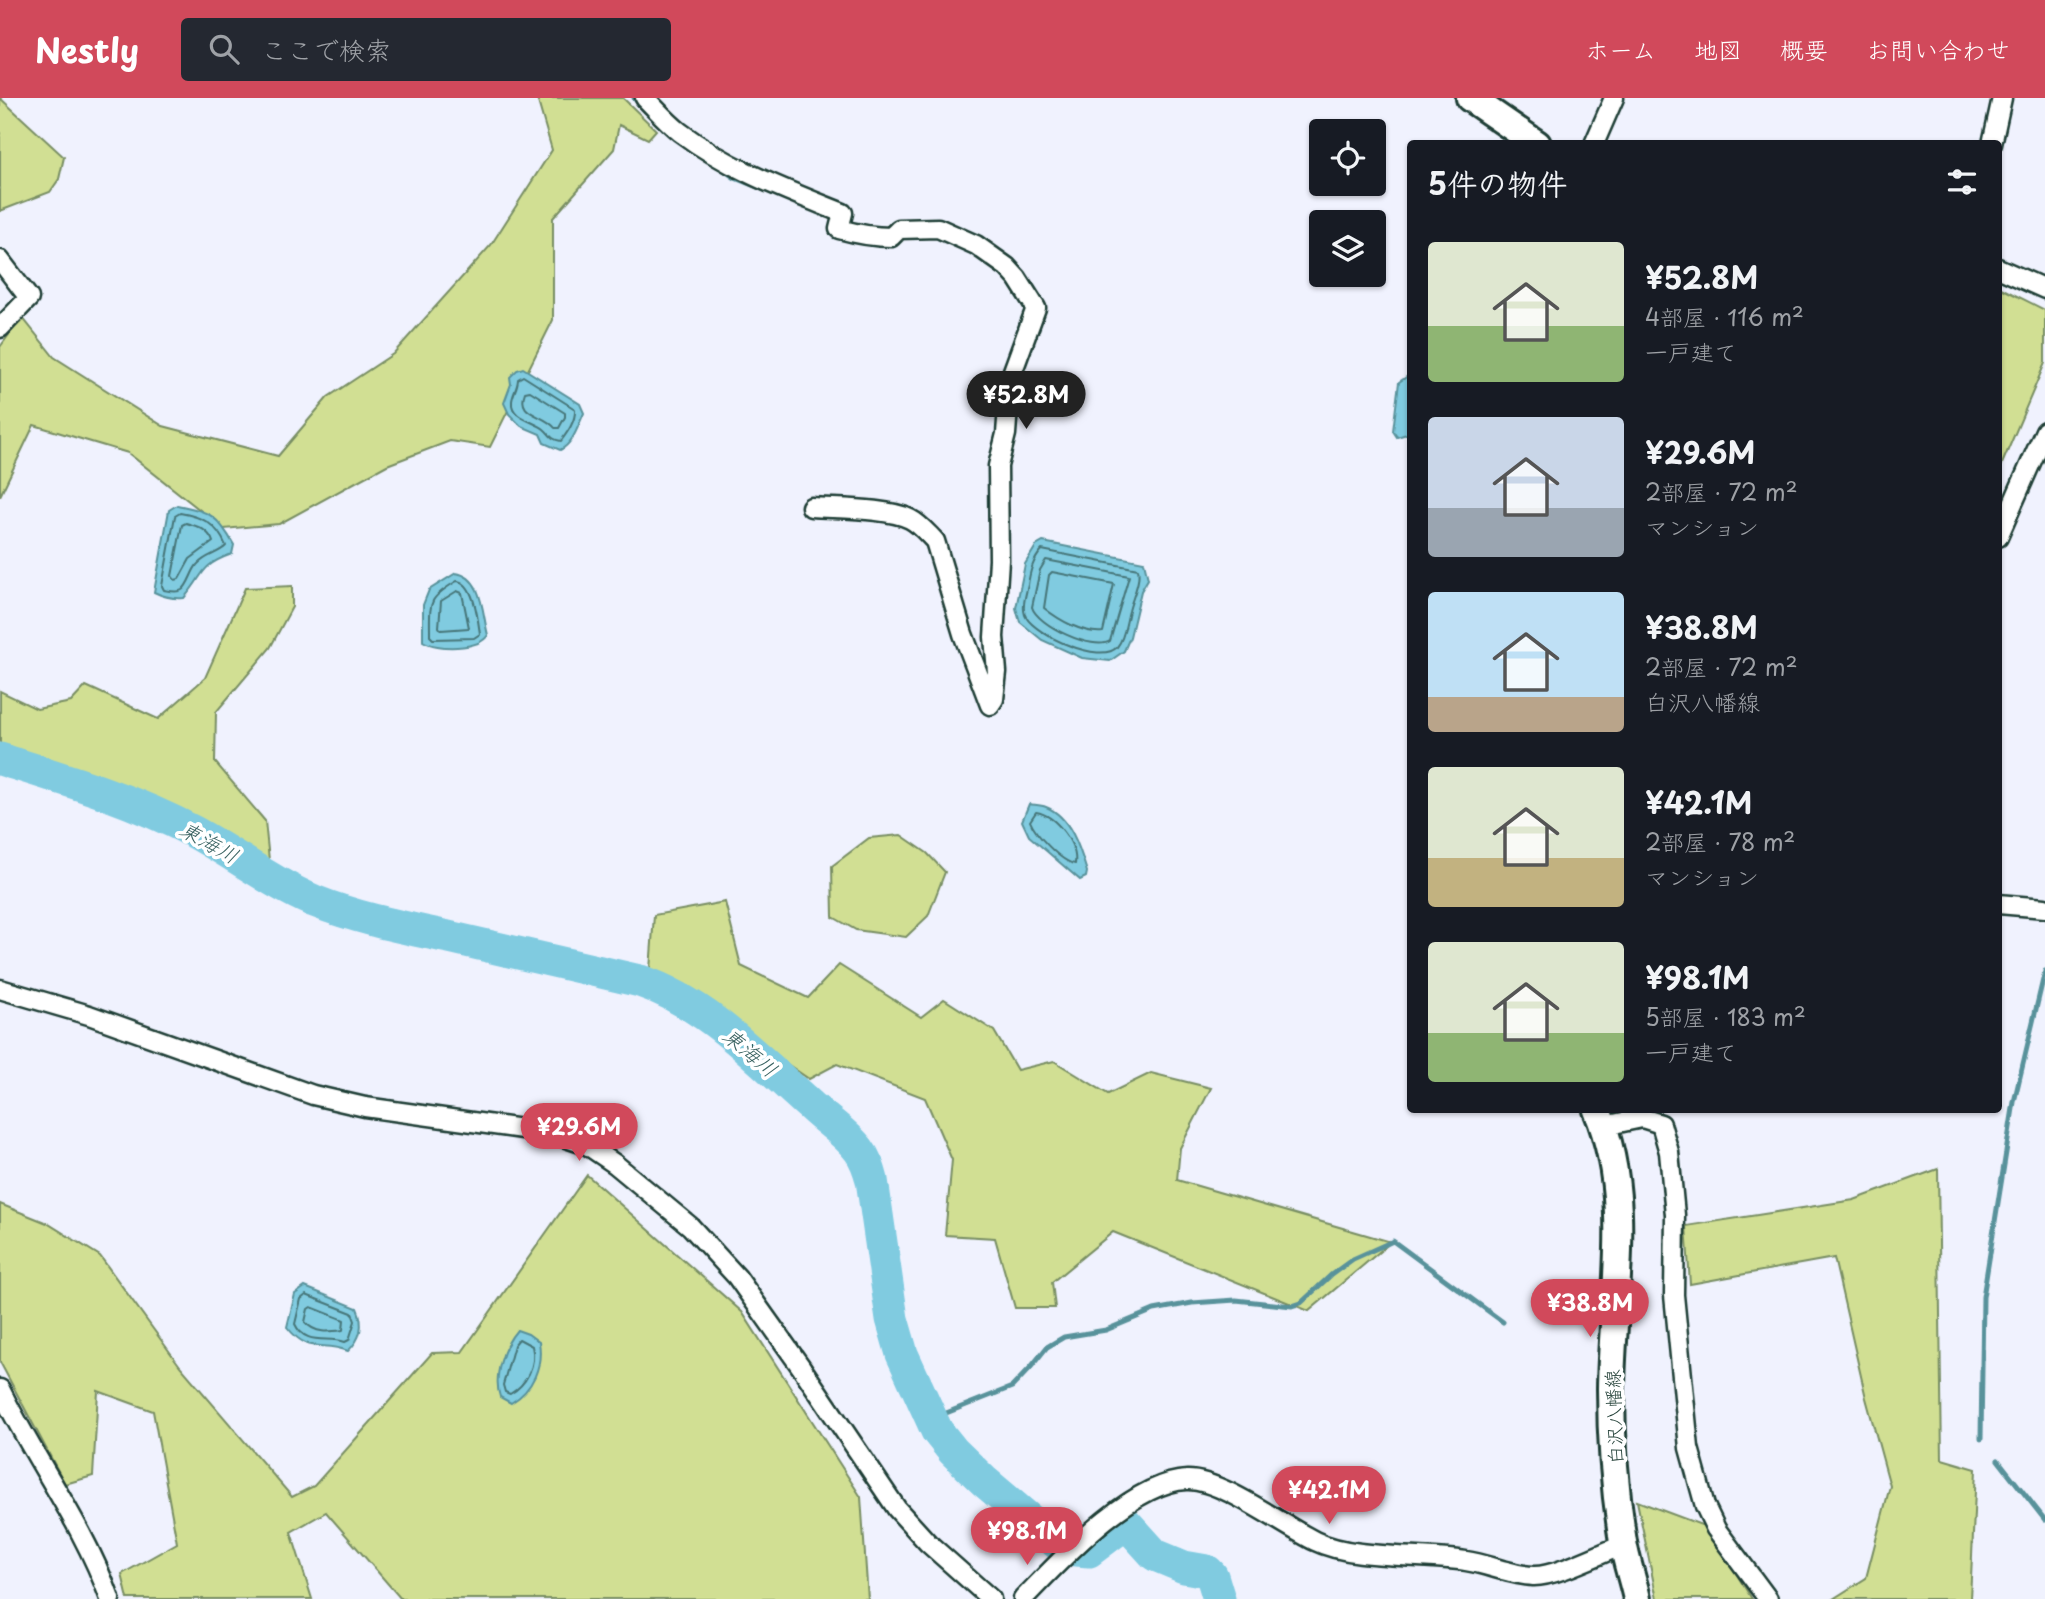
<!DOCTYPE html>
<html lang="ja">
<head>
<meta charset="utf-8">
<style>
  body { margin:0; font-family:"Playpen Sans","Klee One",sans-serif; background:#242831; color:#f1f3f6; height:100vh; display:flex; flex-direction:column; font-size:26px; white-space:nowrap }
  * { box-sizing:border-box; margin:0 }
  p { font-size:23px; color:#9ea1a6 }
  .icon { flex:none; width:38px; height:38px; fill:none; stroke:currentColor; stroke-width:2; stroke-linecap:round; stroke-linejoin:round }
  .map { position:relative; flex:1; overflow:hidden }
  .panel { position:absolute; left:1407px; top:42px; width:595px; height:973px; display:flex; flex-direction:column; background:#171b24; border-radius:7px; box-shadow:0 2px 5px #0004 }
  .panel>* { flex:none }
  .buttons { position:absolute; left:1309px; top:21px; display:grid; gap:14px }
  .buttons a { display:grid; place-items:center; width:77px; height:77px; border-radius:7px; background:#171b24; box-shadow:0 2px 5px #0004; font-size:35px }
  .price { position:absolute; translate:-50% -60px; padding:0 16px; border-radius:24px; background:#d1495b; color:#fff; font-size:23px; line-height:46px; filter:drop-shadow(0 2px 4px #0008) }
  .price::after { content:''; position:absolute; left:50%; top:42px; width:21px; height:16px; margin-left:-10px; background:inherit; clip-path:polygon(0 0,100% 0,50% 100%) }
  .price.selected { background:#222; color:#fff }
  ul { padding:0; list-style:none }
  li { display:flex; align-items:center; gap:21px; height:175px; padding:0 21px }
  li span { display:grid; place-items:center; flex:none; width:196px; height:140px; border-radius:7px; color:#555 }
  li>.icon { margin-inline-start:auto }
  span .icon { width:84px; height:84px; fill:#fffc; stroke-width:1 }
  li b { font-size:30px }
  h2 { display:flex; justify-content:space-between; align-items:center; height:84px; padding:0 21px; font-size:30px }
  header { display:flex; align-items:center; gap:42px; box-sizing:border-box; height:98px; padding:0 35px; background:#d1495b; color:#fff }
  header strong { font-size:33px }
  nav { display:flex; gap:38px; margin-inline-start:auto; font-size:24px }
  .search { width:490px; height:63px; background:#242831; display:flex; align-items:center; gap:18px; box-sizing:border-box; padding:0 24px; border-radius:7px; color:#9ea1a6; font-size:26px }
  .map>svg:first-child { display:block }
</style>
</head>
<body>
<header>
<strong>Nestly</strong>
<div class="search"><svg class="icon" aria-label="search" viewBox="0 0 24 24"><circle cx="10" cy="10" r="6"/><path d="M15 15l6 6"/></svg>ここで検索</div>
<nav><a>ホーム</a><a>地図</a><a>概要</a><a>お問い合わせ</a></nav>
</header>
<div class="map">
<svg width="2045" height="1501" viewBox="0 0 2045 1501">
  <rect width="100%" height="100%" fill="#f0f2fe"/>
  <filter id="ink" filterUnits="userSpaceOnUse"><feTurbulence type="fractalNoise" baseFrequency=".0143" numOctaves="2"/><feDisplacementMap in="SourceGraphic" scale="14" xChannelSelector="R" yChannelSelector="G"/><feConvolveMatrix kernelMatrix="1 2 1 2 8 2 1 2 1" color-interpolation-filters="sRGB"/></filter>
  <g filter="url(#ink)">
    <g fill="#d1df93" stroke="#788e64" stroke-width="2">
      <path d="M0,0L64,59L59,81L50,94L0,113Z"/>
      <path d="M537,0H623L656,32L648,41L619,27L614,51L553,120V222L490,349L450,343L387,367L279,426L224,431L128,355L34,327L0,398V249L22,219L54,259L163,328L278,358L328,299L393,256L491,147L552,52Z"/>
      <path d="M1999,189L2045,212V265L1999,373Z"/>
      <path d="M292,488V509L270,550L216,614L215,664L265,723L270,772L200,728L134,695L0,651V593L37,611L71,604L86,588L158,621L205,580L245,490Z"/>
      <path d="M901,737L927,755L945,774L928,818L906,839L856,832L833,819L832,768L869,740Z"/>
      <path d="M725,804L741,868L808,900L839,867L921,919L944,901L994,933L1017,972L1054,963L1108,996L1151,975L1211,990L1180,1050L1177,1082L1391,1144L1309,1213L1113,1134L1052,1184L1055,1210H1015L995,1140L945,1137L952,1062L925,1000L837,966L809,981L650,872L654,817Z"/>
      <path d="M1938,1071L1942,1361L1976,1371L1970,1501H1833L1866,1480L1890,1388L1866,1300L1834,1160L1690,1186L1686,1128L1854,1102Z"/>
      <path d="M587,1077L742,1214L861,1399L868,1501H401L326,1414L291,1434L312,1501H128L122,1476L177,1445L153,1313L98,1293L93,1378L65,1386L0,1264V1106L47,1125L100,1158L180,1268L292,1399L314,1388L432,1255L462,1254Z"/>
      <path d="M1637,1403L1707,1429L1752,1501H1657Z"/>
    </g>
    <g fill="#80cbe0" stroke="#59929b" stroke-width="2">
      <path d="M523,270L580,306L584,315C578,328 573,346 560,352L544,345L540,336L521,328L509,316L504,305L511,286L510,279L517,272Z"/>
      <path d="M1408,278L1410,279V335L1397,339L1393,333L1399,284Z"/>
      <path d="M177,407C210,413 218,418 234,447L232,456C198,468 205,477 184,500C172,501 164,499 154,494L169,412Z"/>
      <path d="M1043,444L1144,464L1148,481L1141,493L1130,539L1124,553L1110,563L1082,560L1042,542L1020,524L1016,510L1025,466L1036,448Z"/>
      <path d="M456,475C483,479 482,515 488,537C479,552 436,552 423,543V507L429,492Z"/>
      <path d="M1029,706C1034,707 1041,707 1046,709C1071,719 1080,751 1087,774L1086,779L1080,782L1029,738L1022,723Z"/>
      <path d="M305,1189L357,1210C364,1226 361,1241 348,1253C321,1242 310,1258 287,1229L295,1196Z"/>
      <path d="M517,1232L528,1236L539,1244C543,1268 533,1292 511,1305L500,1299C493,1279 503,1248 517,1232Z"/>
    </g>
    <g fill="none" stroke-linecap="round" stroke-linejoin="round">
      <g stroke="#467679" stroke-width="2">
        <path d="M523,278L575,311C576,323 567,335 561,343C550,341 551,337 544,331C534,323 510,320 512,303C513,295 518,289 518,281Z"/>
        <path d="M530,293L565,315V319L559,330H555C543,315 516,318 525,294Z"/>
        <path d="M180,415C203,419 217,426 226,448C218,456 205,457 197,467C191,474 189,487 182,492C177,495 170,493 164,492L162,488L175,418Z"/>
        <path d="M186,425C198,428 209,432 213,444L190,461L179,481L175,482L172,478L182,427Z"/>
        <path d="M1042,452L1138,471C1141,483 1132,500 1129,513C1126,523 1125,540 1117,549C1101,567 1036,537 1026,519C1021,510 1026,496 1028,487C1030,473 1033,462 1042,452Z"/>
        <path d="M1046,462L1129,478L1110,543C1094,554 1037,527 1032,509L1040,472Z"/>
        <path d="M1052,474L1114,486L1103,534C1083,536 1059,522 1044,510L1049,477Z"/>
        <path d="M457,483C474,484 478,522 480,536L474,540L433,541L430,538C430,504 427,501 457,483Z"/>
        <path d="M457,493L462,495L469,530L441,532L439,529L441,503Z"/>
        <path d="M1036,714C1056,717 1078,747 1075,766C1061,764 1035,736 1030,723Z"/>
        <path d="M306,1197L352,1215L355,1223L349,1242L345,1244C327,1238 305,1248 295,1226L301,1201Z"/>
        <path d="M311,1209L344,1222L343,1232C329,1234 315,1236 305,1224L308,1211Z"/>
        <path d="M519,1241L532,1248C537,1267 526,1287 510,1296L505,1294L503,1287L514,1247Z"/>
      </g>
      <g stroke="#59929b" stroke-width="5">
        <path d="M634,0L642,9"/>
        <path d="M718,68L735,80L772,95"/>
        <path d="M931,1321L1012,1289L1031,1269L1047,1249L1064,1239L1106,1232L1154,1212L1192,1205L1236,1202L1292,1208L1301,1205L1331,1177L1353,1161L1393,1143L1503,1224"/>
        <path d="M1981,1341L1983,1199L2014,1004L2045,873"/>
        <path d="M1998,1362L2045,1422"/>
      </g>
      <path stroke="#80cbe0" stroke-width="33" d="M0,661C67,682 132,701 194,734C234,756 272,785 314,803C359,821 407,830 453,840C515,854 578,869 640,883C707,905 760,963 812,1009C828,1024 846,1035 859,1052C866,1061 869,1071 872,1082L892,1221L902,1256L937,1333L953,1353L984,1383L1064,1451L1089,1453L1126,1425L1155,1457L1184,1469L1207,1473L1212,1478L1219,1501"/>
      <defs>
        <g id="street">
          <path d="M645,0C656,11 667,24 680,34C729,71 786,92 843,115L839,131C857,136 873,139 891,139L899,131L938,130L976,147L1007,169L1017,180L1036,210L1010,281L1006,336L998,368L999,462L994,539L997,574L994,601L990,607L963,536L935,443C927,435 920,426 910,421C888,410 837,411 811,409"/>
          <path d="M1594,46L1614,0"/>
          <path d="M1992,46L2002,0"/>
          <path d="M0,162L29,200L0,230"/>
          <path d="M1998,170L2045,191"/>
          <path d="M1998,439L2045,333"/>
          <path d="M1998,806L2045,810"/>
          <path d="M0,891L89,917L313,997L365,1009L551,1035L587,1047L615,1066L690,1128L737,1179L801,1269L897,1411L928,1445L991,1501"/>
          <path d="M1604,1028L1642,1020L1661,1026L1669,1054L1675,1117L1674,1197L1689,1350L1705,1408L1716,1431L1768,1501"/>
          <path d="M0,1291C35,1363 83,1425 110,1501"/>
          <path d="M1023,1501C1060,1463 1131,1384 1187,1382C1221,1381 1282,1427 1315,1443C1354,1462 1421,1456 1466,1463C1488,1466 1511,1477 1533,1478C1555,1479 1601,1455 1623,1447"/>
        </g>
        <g id="secondary">
          <path d="M1470,0L1537,46"/>
          <path d="M1597,1012C1634,1100 1612,1198 1611,1291C1611,1341 1615,1394 1623,1444C1626,1463 1633,1482 1637,1501"/>
        </g>
      </defs>
      <use href="#street" stroke="#1f3d34" stroke-width="23"/>
      <use href="#secondary" stroke="#1f3d34" stroke-width="32"/>
      <use href="#street" stroke="#fff" stroke-width="18"/>
      <use href="#secondary" stroke="#fff" stroke-width="26"/>
    </g>
  </g>
  <g text-anchor="middle" stroke-width="7" stroke-linejoin="round" paint-order="stroke">
    <g font-size="19" fill="#1f3d34" stroke="#fff">
      <text transform="translate(1614 1319) rotate(-92)" y="7">白沢八幡線</text>
    </g>
    <g font-size="21" font-style="italic" fill="#37605f" stroke="#fff">
      <text transform="translate(209 745) rotate(29)" y="7">東海川</text>
      <text transform="translate(750 955) rotate(40)" y="7">東海川</text>
    </g>
  </g>
</svg>
<div class="buttons">
<a><svg class="icon" aria-label="locate" viewBox="0 0 24 24"><circle cx="12" cy="12" r="6"/><path d="M12 2v4M12 18v4M2 12h4M18 12h4"/></svg></a>
<a><svg class="icon" aria-label="layers" viewBox="0 0 24 24"><path d="M12 4l9 5-9 5-9-5zM3 14l9 5 9-5"/></svg></a>
</div>
<b class="price selected" style="left:1026px;top:333px">¥52.8M</b>
<b class="price" style="left:579px;top:1065px">¥29.6M</b>
<b class="price" style="left:1590px;top:1241px">¥38.8M</b>
<b class="price" style="left:1329px;top:1428px">¥42.1M</b>
<b class="price" style="left:1027px;top:1469px">¥98.1M</b>
<section class="panel">
<h2>5件の物件<svg class="icon" aria-label="filters" viewBox="0 0 24 24"><path d="M4 7h16M4 17h16"/><circle cx="9" cy="7" r="2"/><circle cx="15" cy="17" r="2"/></svg></h2>
<ul>
<li><span style="background:linear-gradient(#dfe7d0 60%,#8fb573 0)"><svg class="icon" aria-label="home" viewBox="0 0 24 24"><path d="M3 11l9-7 9 7M6 9v11h12V9"/></svg></span><div><b>¥52.8M</b><p>4部屋 · 116 m²</p><p>一戸建て</p></div></li>
<li><span style="background:linear-gradient(#c9d6e8 65%,#9aa5b1 0)"><svg class="icon" aria-label="home" viewBox="0 0 24 24"><path d="M3 11l9-7 9 7M6 9v11h12V9"/></svg></span><div><b>¥29.6M</b><p>2部屋 · 72 m²</p><p>マンション</p></div></li>
<li><span style="background:linear-gradient(#bfe0f5 75%,#b9a48a 0)"><svg class="icon" aria-label="home" viewBox="0 0 24 24"><path d="M3 11l9-7 9 7M6 9v11h12V9"/></svg></span><div><b>¥38.8M</b><p>2部屋 · 72 m²</p><p>白沢八幡線</p></div></li>
<li><span style="background:linear-gradient(#dfe7d0 65%,#c2b280 0)"><svg class="icon" aria-label="home" viewBox="0 0 24 24"><path d="M3 11l9-7 9 7M6 9v11h12V9"/></svg></span><div><b>¥42.1M</b><p>2部屋 · 78 m²</p><p>マンション</p></div></li>
<li><span style="background:linear-gradient(#dfe7d0 65%,#8fb573 0)"><svg class="icon" aria-label="home" viewBox="0 0 24 24"><path d="M3 11l9-7 9 7M6 9v11h12V9"/></svg></span><div><b>¥98.1M</b><p>5部屋 · 183 m²</p><p>一戸建て</p></div></li>
</ul>
</section>
</div>
</body>
</html>
